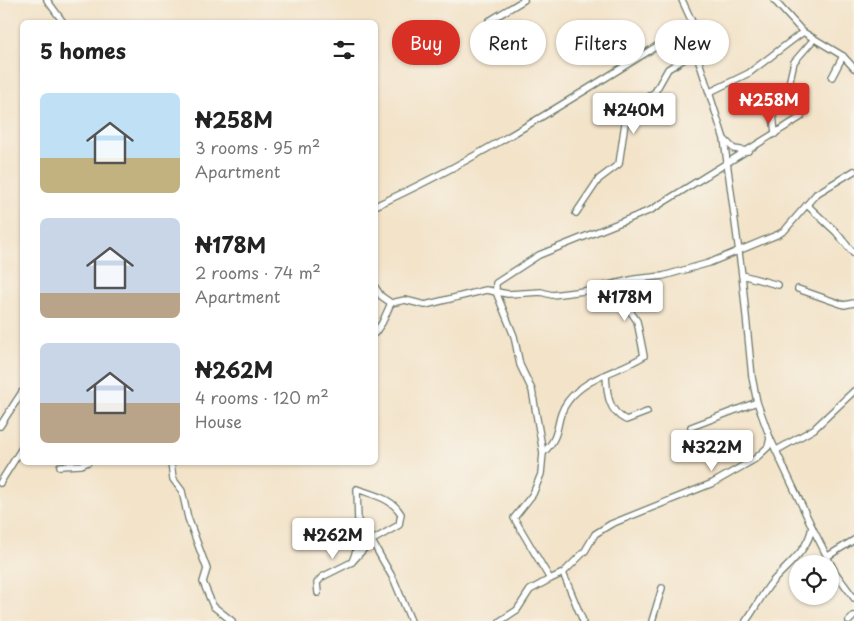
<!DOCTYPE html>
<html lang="en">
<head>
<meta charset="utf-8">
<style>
  body { margin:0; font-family:"Playpen Sans",sans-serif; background:#f2f2f2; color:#222; height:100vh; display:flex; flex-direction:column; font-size:19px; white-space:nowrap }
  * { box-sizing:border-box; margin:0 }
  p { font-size:16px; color:#767676 }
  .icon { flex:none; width:28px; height:28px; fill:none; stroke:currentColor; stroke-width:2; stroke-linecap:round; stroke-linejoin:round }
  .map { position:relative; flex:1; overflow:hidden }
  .panel { position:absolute; left:20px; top:20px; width:358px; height:445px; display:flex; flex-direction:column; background:#fff; border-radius:8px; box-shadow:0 1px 4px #0004 }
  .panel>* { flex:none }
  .top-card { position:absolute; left:392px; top:20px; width:386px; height:45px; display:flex; gap:10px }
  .tools { position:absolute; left:789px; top:555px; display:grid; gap:10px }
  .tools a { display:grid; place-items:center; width:50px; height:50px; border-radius:50%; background:#fff; box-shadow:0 1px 4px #0004; font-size:25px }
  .price { position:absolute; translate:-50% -42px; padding:0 11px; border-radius:5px; background:#fff; color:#222; font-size:16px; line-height:32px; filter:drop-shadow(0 1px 2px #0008) }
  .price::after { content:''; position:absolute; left:50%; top:30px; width:15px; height:11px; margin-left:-8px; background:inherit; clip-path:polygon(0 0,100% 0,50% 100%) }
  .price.selected { background:#d93025; color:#fff }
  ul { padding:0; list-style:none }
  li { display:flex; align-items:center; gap:15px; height:125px; padding:0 20px }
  li span { display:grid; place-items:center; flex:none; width:140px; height:100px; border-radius:8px; color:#555 }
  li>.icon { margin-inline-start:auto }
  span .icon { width:60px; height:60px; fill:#fffc; stroke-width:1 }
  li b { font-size:21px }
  h2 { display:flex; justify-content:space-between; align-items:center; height:60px; padding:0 20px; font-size:21px }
  .chip { padding:0 18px; border-radius:22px; background:#fff; box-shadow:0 1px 4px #0004; font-size:18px; line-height:45px }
  .chip.selected { background:#d93025; color:#fff }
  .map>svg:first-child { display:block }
</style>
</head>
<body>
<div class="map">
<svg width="854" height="621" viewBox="0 0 854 621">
  <rect width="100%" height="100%" fill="#f7f3e8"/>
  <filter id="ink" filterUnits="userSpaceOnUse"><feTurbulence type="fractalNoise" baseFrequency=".02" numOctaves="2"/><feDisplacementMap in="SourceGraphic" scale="10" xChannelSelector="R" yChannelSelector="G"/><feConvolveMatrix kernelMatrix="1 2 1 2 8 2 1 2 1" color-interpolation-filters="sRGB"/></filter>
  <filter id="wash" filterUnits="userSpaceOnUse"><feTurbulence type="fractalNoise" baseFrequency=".0096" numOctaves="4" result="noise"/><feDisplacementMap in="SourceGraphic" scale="20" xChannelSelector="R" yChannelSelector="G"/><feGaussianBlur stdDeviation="1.12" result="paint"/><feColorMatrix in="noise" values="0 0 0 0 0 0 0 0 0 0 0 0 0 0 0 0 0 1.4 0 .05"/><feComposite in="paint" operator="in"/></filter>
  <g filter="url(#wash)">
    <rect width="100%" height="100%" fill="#f3e3c9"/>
  </g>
  <g filter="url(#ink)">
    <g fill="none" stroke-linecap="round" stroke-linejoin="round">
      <defs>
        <g id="street">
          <path d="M47,0L63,22"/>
          <path d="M682,0L693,24L696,52L724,139L742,275L752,377L757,402L770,438L812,527L835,572L854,598"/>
          <path d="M774,0L803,32L843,56L854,68"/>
          <path d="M489,21L524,0"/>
          <path d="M832,77L843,56"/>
          <path d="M710,92L749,73L803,32"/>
          <path d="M775,134L773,114L787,98"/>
          <path d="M725,140L734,149L748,151"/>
          <path d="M807,205L836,232L854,254"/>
          <path d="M375,206C486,156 589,87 693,24"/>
          <path d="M576,213L599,179L619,164L625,123L643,100L655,92L668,69L696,52"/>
          <path d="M742,275L778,285"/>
          <path d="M375,287L381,296L391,303L405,300L425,305L486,290L508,294L541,292L552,295L584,291L635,279L663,276L709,263L779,234L785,230L816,194L854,171"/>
          <path d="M798,289L844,305L854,303"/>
          <path d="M375,333L382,323L391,303"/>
          <path d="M606,375C607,394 608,411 626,420L647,412"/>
          <path d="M0,426L22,392"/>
          <path d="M691,427L757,402"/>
          <path d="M777,450L814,429L854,391"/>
          <path d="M543,453C564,433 553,421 568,401C587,376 619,372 644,356L637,321L612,285"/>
          <path d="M171,462L173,479L182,491L188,518L207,569L203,582L213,606L232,621"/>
          <path d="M60,466L81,465L88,462"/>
          <path d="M0,483L22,448"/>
          <path d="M828,556L854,540"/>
          <path d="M352,562L371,541L399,525L401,514C392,498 373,495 357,489L358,522L371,541L373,543L394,580L411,621"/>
          <path d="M563,573L585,551L595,534L611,524L713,483L755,459L768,447L770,438"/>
          <path d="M318,593L317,583L322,577L352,562L356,551L358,522"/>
          <path d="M500,621L517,610L530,590L550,579"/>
          <path d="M583,621L563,573L550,579L514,518L533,494L541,474L543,453L532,390L520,365L514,336L496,292V283L539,255L651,210L801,117L786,97L794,62L814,39"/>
          <path d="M652,621L662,588"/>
          <path d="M746,621C755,609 762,594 772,582C787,565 808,551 812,527"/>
          <path d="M849,621L854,616"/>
        </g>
      </defs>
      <use href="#street" stroke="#697768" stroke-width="8"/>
      <use href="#street" stroke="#fff" stroke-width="5.5"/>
    </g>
  </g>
</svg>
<div class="tools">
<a><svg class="icon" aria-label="locate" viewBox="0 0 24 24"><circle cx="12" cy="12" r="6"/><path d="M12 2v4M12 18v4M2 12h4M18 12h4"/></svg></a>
</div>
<b class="price selected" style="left:769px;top:125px">₦258M</b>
<b class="price" style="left:634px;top:135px">₦240M</b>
<b class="price" style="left:625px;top:322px">₦178M</b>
<b class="price" style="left:712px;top:472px">₦322M</b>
<b class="price" style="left:333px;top:560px">₦262M</b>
<div class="top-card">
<a class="chip selected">Buy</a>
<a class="chip">Rent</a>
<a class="chip">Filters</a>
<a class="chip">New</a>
</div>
<section class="panel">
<h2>5 homes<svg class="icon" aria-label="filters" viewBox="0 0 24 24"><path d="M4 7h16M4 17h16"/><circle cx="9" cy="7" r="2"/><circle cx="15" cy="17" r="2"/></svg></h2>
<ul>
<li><span style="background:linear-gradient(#bfe0f5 65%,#c2b280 0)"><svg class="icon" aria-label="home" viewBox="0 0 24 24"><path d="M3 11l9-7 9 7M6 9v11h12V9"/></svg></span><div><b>₦258M</b><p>3 rooms · 95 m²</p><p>Apartment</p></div></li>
<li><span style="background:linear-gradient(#c9d6e8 75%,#b9a48a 0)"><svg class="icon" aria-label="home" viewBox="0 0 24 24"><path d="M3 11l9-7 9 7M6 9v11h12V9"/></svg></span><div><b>₦178M</b><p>2 rooms · 74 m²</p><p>Apartment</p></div></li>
<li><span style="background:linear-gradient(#c9d6e8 60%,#b9a48a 0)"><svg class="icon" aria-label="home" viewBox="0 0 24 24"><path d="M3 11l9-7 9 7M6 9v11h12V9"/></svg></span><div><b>₦262M</b><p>4 rooms · 120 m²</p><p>House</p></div></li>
</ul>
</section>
</div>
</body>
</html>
